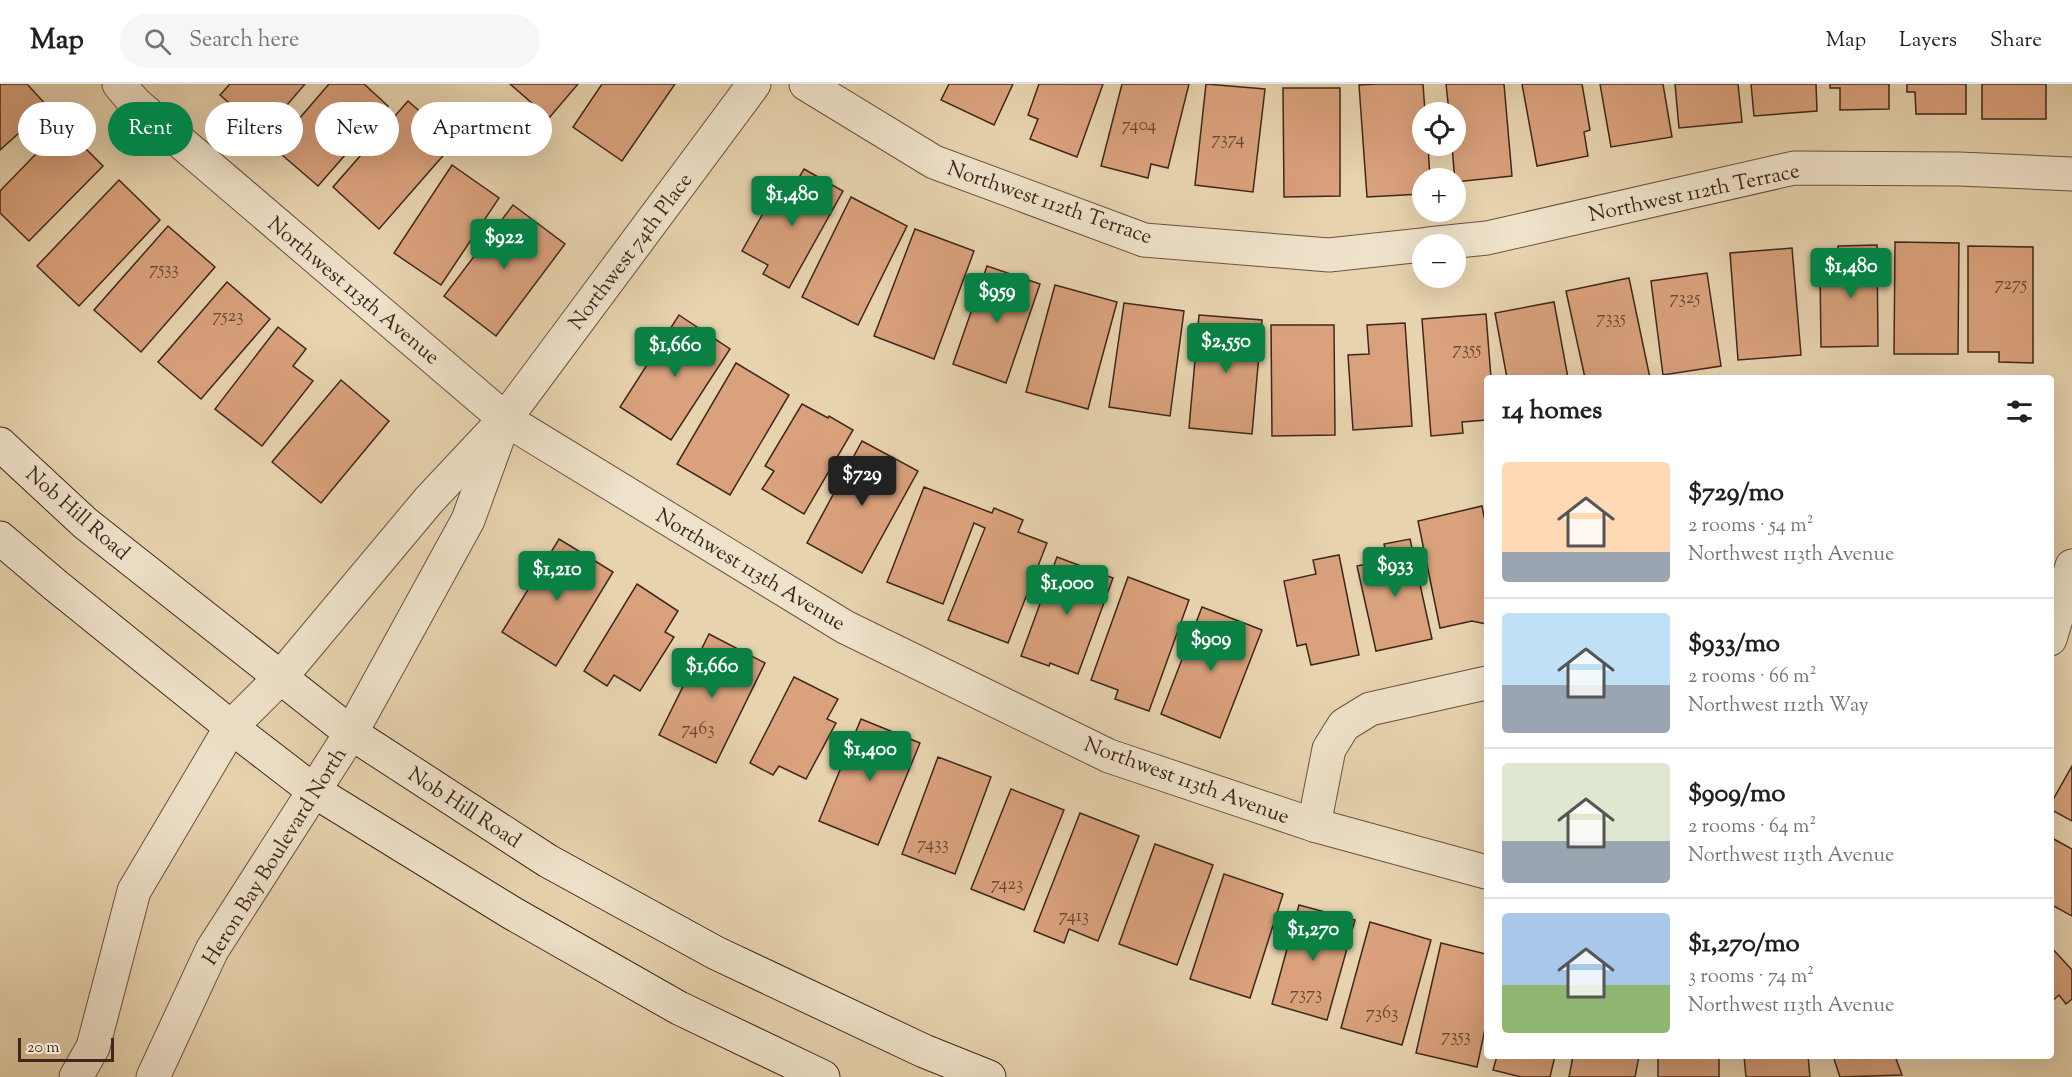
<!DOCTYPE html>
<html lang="en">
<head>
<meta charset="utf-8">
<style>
  body { margin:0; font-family:"Sorts Mill Goudy",serif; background:#f6f6f6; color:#202124; height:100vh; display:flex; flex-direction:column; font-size:22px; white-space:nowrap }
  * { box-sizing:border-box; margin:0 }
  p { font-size:20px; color:#757577 }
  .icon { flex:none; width:33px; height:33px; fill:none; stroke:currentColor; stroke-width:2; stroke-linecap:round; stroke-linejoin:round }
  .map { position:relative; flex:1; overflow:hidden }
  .panel { position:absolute; left:1484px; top:291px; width:570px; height:684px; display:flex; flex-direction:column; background:#fff; border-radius:6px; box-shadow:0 6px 24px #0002 }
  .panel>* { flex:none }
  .hud { position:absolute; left:18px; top:18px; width:570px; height:54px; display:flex; gap:12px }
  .controls { position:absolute; left:1412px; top:18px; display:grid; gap:12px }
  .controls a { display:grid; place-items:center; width:54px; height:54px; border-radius:50%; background:#fff; box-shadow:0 6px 24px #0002; font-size:30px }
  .scale { position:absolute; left:18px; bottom:15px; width:96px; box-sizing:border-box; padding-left:6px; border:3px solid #40271d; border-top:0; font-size:16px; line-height:21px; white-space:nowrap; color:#40271d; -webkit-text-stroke:4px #efe2ca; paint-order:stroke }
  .price { position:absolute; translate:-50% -51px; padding:0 14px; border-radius:6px; background:#0b8043; color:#fff; font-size:20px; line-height:39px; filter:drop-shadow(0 2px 3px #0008) }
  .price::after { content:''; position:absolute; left:50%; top:36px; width:18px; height:14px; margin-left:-9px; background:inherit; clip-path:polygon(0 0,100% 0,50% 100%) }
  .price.selected { background:#222; color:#fff }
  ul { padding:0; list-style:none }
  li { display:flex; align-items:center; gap:18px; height:150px; padding:0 18px }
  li+li { border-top:2px solid #e0e0e0 }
  li span { display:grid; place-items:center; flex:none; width:168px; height:120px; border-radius:6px; color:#555 }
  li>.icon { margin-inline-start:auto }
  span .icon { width:72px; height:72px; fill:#fffc; stroke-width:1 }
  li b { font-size:26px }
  h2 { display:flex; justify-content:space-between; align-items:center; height:72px; padding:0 18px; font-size:26px }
  .tag { padding:0 21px; border-radius:27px; background:#fff; box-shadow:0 6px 24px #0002; font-size:21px; line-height:54px }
  .tag.selected { background:#0b8043; color:#fff }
  header { display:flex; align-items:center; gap:36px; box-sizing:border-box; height:84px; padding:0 30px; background:#fff; border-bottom:2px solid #e0e0e0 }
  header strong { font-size:28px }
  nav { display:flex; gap:33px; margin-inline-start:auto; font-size:21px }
  .search { width:420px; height:54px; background:#f6f6f6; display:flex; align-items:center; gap:15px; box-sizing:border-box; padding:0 21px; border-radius:33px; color:#757577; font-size:22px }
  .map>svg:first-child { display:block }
</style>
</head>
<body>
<header>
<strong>Map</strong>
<div class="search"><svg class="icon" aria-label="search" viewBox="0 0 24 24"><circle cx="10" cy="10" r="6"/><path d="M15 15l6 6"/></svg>Search here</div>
<nav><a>Map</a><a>Layers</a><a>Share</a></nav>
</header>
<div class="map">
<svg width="2072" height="993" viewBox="0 0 2072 993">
  <rect width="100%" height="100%" fill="#e7d3ae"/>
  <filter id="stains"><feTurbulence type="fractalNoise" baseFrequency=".00333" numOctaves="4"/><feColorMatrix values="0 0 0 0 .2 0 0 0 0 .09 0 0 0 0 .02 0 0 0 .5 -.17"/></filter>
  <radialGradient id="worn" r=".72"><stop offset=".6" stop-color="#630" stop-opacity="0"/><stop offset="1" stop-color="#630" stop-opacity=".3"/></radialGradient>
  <g fill="#d9a17c" stroke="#40271d" stroke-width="1.5">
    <path d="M0,0H27L48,23L0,66Z"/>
    <path d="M230,0H305L263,49L220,11Z"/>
    <path d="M329,0H364L388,22L318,102L274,64Z"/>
    <path d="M510,0H578L549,34Z"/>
    <path d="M602,0H675L622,77L573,43Z"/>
    <path d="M949,0H1013L994,41L941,16Z"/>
    <path d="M1039,0H1103L1077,73L1030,55L1038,35L1028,31Z"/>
    <path d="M1122,0H1189L1168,84L1151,80L1148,94L1101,82Z"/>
    <path d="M1206,0L1265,5L1253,108L1195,101Z"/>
    <path d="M1377,0H1423L1425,28H1422V62H1428L1430,94H1422V110L1367,113L1359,1Z"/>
    <path d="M1446,0H1504L1512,92L1455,98L1452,62H1455V28H1449Z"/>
    <path d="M1522,0H1582L1590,46L1584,48L1588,72L1537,82Z"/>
    <path d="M1600,0H1663L1672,53L1611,63Z"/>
    <path d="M1675,0H1738L1742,38L1679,44Z"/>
    <path d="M1751,0H1816L1817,27L1754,32Z"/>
    <path d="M1830,0H1889V25L1840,26V4H1830Z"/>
    <path d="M1907,0H1966V30H1916L1915,8H1907Z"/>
    <rect x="1982" y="0" width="64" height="35"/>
    <path d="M1283,4H1340V112L1284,113Z"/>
    <path d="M408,17L455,58L379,145L333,103Z"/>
    <path d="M63,42L103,82L29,157L0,129V107Z"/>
    <path d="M452,81L499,114L441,201L394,169Z"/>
    <path d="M804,85L843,107L789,204L763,190L768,181L742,167L776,106L788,112Z"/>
    <path d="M119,96L160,136L79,222L37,182Z"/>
    <path d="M851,113L907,142L858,241L802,213Z"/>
    <path d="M513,121L565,160L496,252L444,212Z"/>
    <path d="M168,142L215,183L141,268L94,226Z"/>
    <path d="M915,145L974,167L934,275L874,252Z"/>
    <path d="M1895,158L1959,159L1958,270H1894Z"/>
    <path d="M1877,161L1878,262L1821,263L1820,187L1838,186V162Z"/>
    <path d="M1968,162L2033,163V279L1999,278V268H1968Z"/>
    <path d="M1792,164L1801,271L1738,276L1730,169Z"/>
    <path d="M987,182L1040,200L1006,299L953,280Z"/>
    <path d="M1707,189L1721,282L1663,291L1651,197Z"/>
    <path d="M1629,194L1650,294H1585L1566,207Z"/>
    <path d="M227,198L270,235L201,315L158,278Z"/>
    <path d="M1055,201L1117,218L1088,325L1026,308Z"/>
    <path d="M1554,218L1568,294H1507L1495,229Z"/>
    <path d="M1124,219L1184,227L1170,332L1109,323Z"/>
    <path d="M1486,230L1491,294H1486V336L1462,338L1463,349L1431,352L1422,235Z"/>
    <path d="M679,231L730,265L671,356L620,323Z"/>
    <path d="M1199,231L1262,236L1252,350L1189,344Z"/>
    <path d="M1405,239L1412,342L1353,346L1348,271L1369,270L1367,241Z"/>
    <path d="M1271,241H1334L1335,351L1272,352Z"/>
    <path d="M278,243L306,265L293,282L313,297L262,362L215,325Z"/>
    <path d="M736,279L789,311L730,411L677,380Z"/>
    <path d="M341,296L389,337L321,419L272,378Z"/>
    <path d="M802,320L828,334L829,332L853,346L804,430L762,405L774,387L765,382Z"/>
    <path d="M862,357L918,387L862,489L807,459Z"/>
    <path d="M924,403L992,429L994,424L1023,436L1018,448L1047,459L1008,559L948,536L985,444L974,439L943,520L887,498Z"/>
    <path d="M1482,422L1486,442V540L1472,537L1440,544L1418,437Z"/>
    <path d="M559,455L613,488L556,582L502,548Z"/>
    <path d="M1410,455L1432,555L1376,567L1357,482L1388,475L1384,460Z"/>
    <path d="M1339,471L1359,571L1311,581L1306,560L1297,562L1284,497L1316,490L1313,476Z"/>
    <path d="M1057,473L1113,494L1078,590L1050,579L1049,582L1021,572Z"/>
    <path d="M1128,493L1189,516L1149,627L1115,615L1118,606L1091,596Z"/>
    <path d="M637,500L678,527L665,548L674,553L640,607L614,591L607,602L584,587Z"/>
    <path d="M1202,523L1262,546L1220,654L1161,630Z"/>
    <path d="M709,550L765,579L716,679L659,651Z"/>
    <path d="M794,593L838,615L827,635L836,639L806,695L779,682L773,691L750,679Z"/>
    <path d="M861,635L920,659L878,761L819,737Z"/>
    <path d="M938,673L991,693L955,790L902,770Z"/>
    <path d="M2072,682V737L2050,725V721Z"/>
    <path d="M1011,705L1064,726L1024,826L971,805Z"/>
    <path d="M1080,729L1139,752L1098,857L1069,845L1064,859L1034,847Z"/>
    <path d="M2050,753L2072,765V832L2050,820Z"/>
    <path d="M1155,760L1213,781L1177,881L1119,860Z"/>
    <path d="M1224,790L1283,810L1250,914L1190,895Z"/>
    <path d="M1299,821L1355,836L1327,936L1272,920Z"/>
    <path d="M1370,838L1431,856L1402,961L1341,944Z"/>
    <path d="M1441,859L1486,870V940L1477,983L1416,969Z"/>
    <path d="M2050,862L2072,886V915L2066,920L2059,911L2050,919Z"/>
    <path d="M1497,972H1555L1550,993H1521L1493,986Z"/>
    <path d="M1573,972H1639L1635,993H1569Z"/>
    <rect x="1658" y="972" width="61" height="21"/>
    <path d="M1744,972H1808L1810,993H1746Z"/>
    <path d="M1833,972H1895L1902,991L1840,993Z"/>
  </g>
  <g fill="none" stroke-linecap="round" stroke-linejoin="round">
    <defs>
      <g id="minor">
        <path d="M119,0L135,19L505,335L845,543L1109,672L1314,741L1486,788"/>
        <path d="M806,0L934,78L1144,156L1329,171L1422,161"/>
        <path d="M1428,160L1487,154L1794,84L1959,85L2072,90"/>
        <path d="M2050,555L2072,482"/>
        <path d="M280,594L429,416L505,335L754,0"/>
        <path d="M351,649L468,436L500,348"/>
        <path d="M1314,741L1329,665L1344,641L1370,625L1486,599"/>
      </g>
      <g id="tertiary">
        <path d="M76,993L93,963L134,807L231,643L280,594"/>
        <path d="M153,993L212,866L351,649"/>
      </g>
      <g id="secondary">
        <path d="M0,360L85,439L351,649L548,777L716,869L924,967L989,993"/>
        <path d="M0,454L54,500L231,643L314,707L512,829L679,924L823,993"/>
      </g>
    </defs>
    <use href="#minor" stroke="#6a5241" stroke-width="35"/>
    <use href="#tertiary" stroke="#6a5241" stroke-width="35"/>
    <use href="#secondary" stroke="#40271d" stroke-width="35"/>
    <use href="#minor" stroke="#efe2ca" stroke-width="33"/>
    <use href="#tertiary" stroke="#efe2ca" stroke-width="33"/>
    <use href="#secondary" stroke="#efe2ca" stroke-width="33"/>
  </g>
  <g text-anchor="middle" stroke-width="6" stroke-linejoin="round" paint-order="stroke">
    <g font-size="18" fill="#664635">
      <text x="1139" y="46">7404</text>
      <text x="1228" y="60">7374</text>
      <text x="164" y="190">7533</text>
      <text x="2011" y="205">7275</text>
      <text x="1685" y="219">7325</text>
      <text x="228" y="237">7523</text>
      <text x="1611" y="239">7335</text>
      <text x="1467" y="270">7355</text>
      <text x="698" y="650">7463</text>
      <text x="933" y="765">7433</text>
      <text x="1007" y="805">7423</text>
      <text x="1074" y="837">7413</text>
      <text x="1306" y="915">7373</text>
      <text x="1382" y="934">7363</text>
      <text x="1456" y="957">7353</text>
    </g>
    <g font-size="21" fill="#40271d" stroke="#efe2ca">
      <text transform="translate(1694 108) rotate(-12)" y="7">Northwest 112th Terrace</text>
      <text transform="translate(1050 118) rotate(19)" y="7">Northwest 112th Terrace</text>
      <text transform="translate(630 167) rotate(-53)" y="7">Northwest 74th Place</text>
      <text transform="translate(354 206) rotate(40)" y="7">Northwest 113th Avenue</text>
      <text transform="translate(78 429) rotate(41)" y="7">Nob Hill Road</text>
      <text transform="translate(751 485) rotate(31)" y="7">Northwest 113th Avenue</text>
      <text transform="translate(1187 696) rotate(20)" y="7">Northwest 113th Avenue</text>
      <text transform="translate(465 723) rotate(33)" y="7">Nob Hill Road</text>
      <text transform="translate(274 772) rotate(-58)" y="7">Heron Bay Boulevard North</text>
    </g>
  </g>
  <rect width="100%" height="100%" filter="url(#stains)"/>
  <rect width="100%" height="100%" fill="url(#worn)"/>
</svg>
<div class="controls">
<a><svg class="icon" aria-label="locate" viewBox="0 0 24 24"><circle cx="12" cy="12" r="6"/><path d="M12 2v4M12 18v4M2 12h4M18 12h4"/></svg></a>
<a>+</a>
<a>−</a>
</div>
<div class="scale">20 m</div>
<b class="price" style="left:792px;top:143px">$1,480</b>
<b class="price" style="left:504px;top:186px">$922</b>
<b class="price" style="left:1851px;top:215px">$1,480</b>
<b class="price" style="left:997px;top:240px">$959</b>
<b class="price" style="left:1226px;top:290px">$2,550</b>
<b class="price" style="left:675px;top:294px">$1,660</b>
<b class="price selected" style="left:862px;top:423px">$729</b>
<b class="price" style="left:1395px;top:514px">$933</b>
<b class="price" style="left:557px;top:518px">$1,210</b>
<b class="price" style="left:1067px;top:532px">$1,000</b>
<b class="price" style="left:1211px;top:588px">$909</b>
<b class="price" style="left:712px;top:615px">$1,660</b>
<b class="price" style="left:870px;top:698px">$1,400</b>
<b class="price" style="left:1313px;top:878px">$1,270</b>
<div class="hud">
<a class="tag">Buy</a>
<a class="tag selected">Rent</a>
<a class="tag">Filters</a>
<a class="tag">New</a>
<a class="tag">Apartment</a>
</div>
<section class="panel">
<h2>14 homes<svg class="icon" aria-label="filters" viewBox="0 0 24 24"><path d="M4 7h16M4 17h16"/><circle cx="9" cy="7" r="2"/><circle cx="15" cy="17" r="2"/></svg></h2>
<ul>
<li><span style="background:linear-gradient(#ffd9b3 75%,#9aa5b1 0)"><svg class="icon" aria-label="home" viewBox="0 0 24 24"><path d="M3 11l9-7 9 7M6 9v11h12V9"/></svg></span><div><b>$729/mo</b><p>2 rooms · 54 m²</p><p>Northwest 113th Avenue</p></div></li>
<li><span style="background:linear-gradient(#bfe0f5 60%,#9aa5b1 0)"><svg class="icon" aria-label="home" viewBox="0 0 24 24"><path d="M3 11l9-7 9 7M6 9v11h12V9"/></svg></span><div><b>$933/mo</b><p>2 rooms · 66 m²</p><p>Northwest 112th Way</p></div></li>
<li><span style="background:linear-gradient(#dfe7d0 65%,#9aa5b1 0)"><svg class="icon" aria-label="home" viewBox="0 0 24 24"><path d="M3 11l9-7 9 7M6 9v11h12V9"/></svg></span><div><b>$909/mo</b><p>2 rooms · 64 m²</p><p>Northwest 113th Avenue</p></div></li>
<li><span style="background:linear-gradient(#a9c7e8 60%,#8fb573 0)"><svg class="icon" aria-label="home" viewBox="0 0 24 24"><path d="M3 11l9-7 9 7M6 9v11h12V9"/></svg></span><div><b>$1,270/mo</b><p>3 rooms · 74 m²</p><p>Northwest 113th Avenue</p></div></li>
</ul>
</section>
</div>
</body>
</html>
